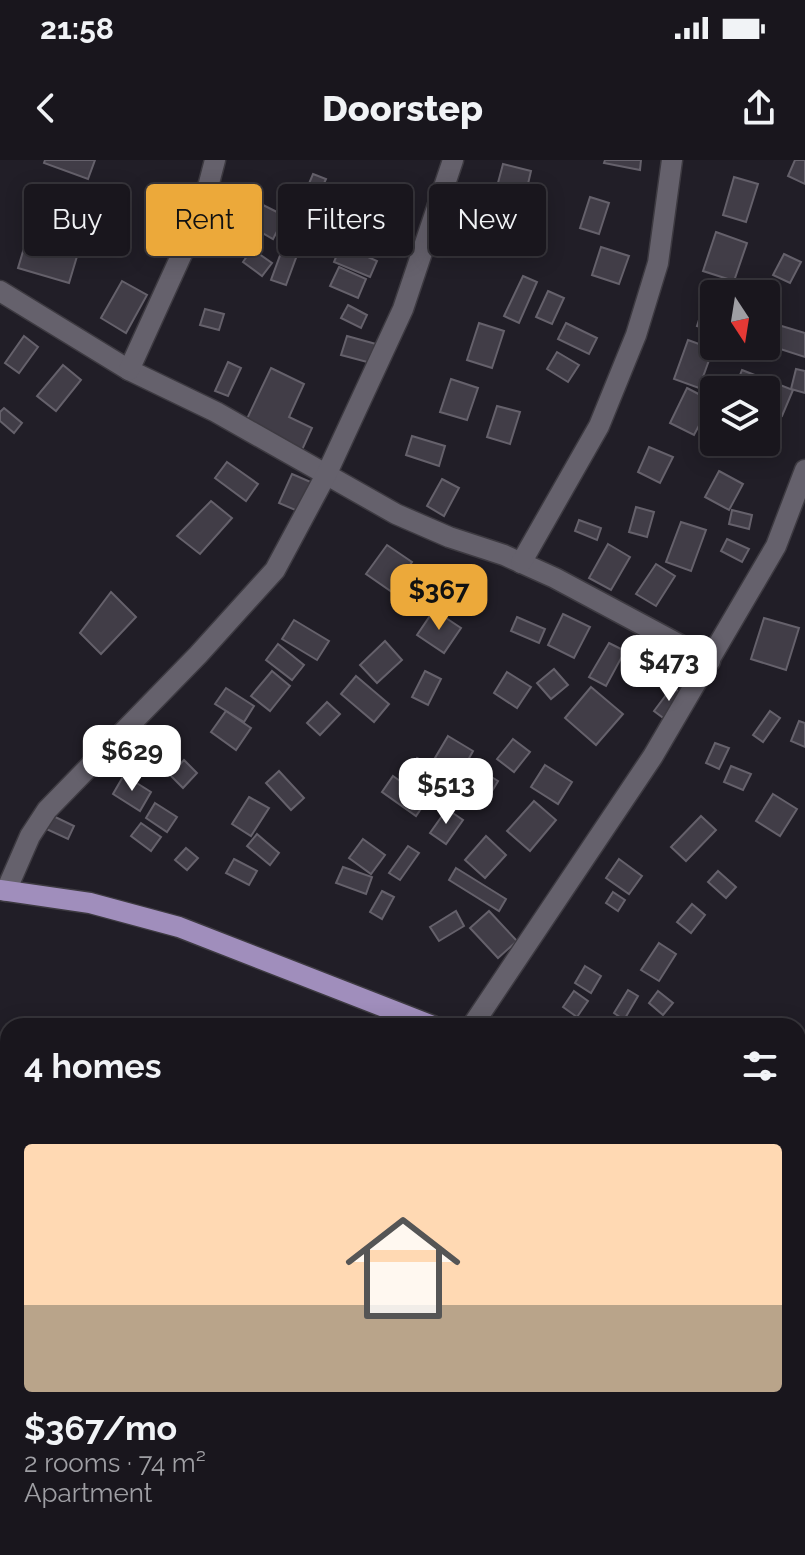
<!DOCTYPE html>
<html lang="en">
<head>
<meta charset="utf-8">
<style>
  body { margin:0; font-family:Raleway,sans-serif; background:#221f26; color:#f1f3f6; height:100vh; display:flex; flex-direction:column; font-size:30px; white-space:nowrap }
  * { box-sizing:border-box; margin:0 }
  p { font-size:26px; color:#9f9fa4 }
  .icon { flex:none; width:44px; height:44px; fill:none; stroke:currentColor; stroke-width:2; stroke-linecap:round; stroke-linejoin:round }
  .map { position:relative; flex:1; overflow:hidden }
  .details { position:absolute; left:0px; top:858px; width:806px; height:538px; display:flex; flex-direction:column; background:#19161d; border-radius:24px 24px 0 0; box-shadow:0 4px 20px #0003,0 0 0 2px #37353b }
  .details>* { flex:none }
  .hud { position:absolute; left:24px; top:24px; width:758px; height:72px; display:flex; gap:16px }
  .needle { width:52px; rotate:168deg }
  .controls { position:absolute; left:700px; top:120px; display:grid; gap:16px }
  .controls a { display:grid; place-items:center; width:80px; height:80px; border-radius:8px; background:#19161d; box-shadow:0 4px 20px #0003,0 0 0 2px #37353b; font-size:40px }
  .price { position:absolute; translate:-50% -68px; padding:0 18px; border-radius:16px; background:#fff; color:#222; font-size:26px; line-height:52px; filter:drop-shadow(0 2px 4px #0008) }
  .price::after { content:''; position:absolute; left:50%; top:48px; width:24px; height:18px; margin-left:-12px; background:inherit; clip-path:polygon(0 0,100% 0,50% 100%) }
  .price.current { background:#eca93a; color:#111 }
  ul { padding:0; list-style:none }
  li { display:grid; align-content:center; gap:16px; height:424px; padding:0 24px }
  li+li { border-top:2px solid #37353b }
  li span { display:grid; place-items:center; height:248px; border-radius:8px; color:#555 }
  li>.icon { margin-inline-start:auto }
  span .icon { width:144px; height:144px; fill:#fffc; stroke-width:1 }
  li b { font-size:34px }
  h2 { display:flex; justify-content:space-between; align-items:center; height:96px; padding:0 24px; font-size:34px }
  .pill { padding:0 28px; border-radius:8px; background:#19161d; box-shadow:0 4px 20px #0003,0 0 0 2px #37353b; font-size:28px; line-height:72px }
  .pill.current { background:#eca93a; color:#111 }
  .status { display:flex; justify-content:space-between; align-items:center; height:56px; padding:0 40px; background:#19161d; direction:ltr }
  .status svg { height:22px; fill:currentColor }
  header { display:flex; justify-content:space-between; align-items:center; height:104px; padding:0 24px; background:#19161d; font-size:36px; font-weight:800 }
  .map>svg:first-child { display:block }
</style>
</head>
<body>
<div class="status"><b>21:58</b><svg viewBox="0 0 49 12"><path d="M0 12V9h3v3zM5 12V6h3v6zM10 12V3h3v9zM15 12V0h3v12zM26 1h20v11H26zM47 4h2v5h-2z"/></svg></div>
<header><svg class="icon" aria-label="back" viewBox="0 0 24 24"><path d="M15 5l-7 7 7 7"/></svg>Doorstep<svg class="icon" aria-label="share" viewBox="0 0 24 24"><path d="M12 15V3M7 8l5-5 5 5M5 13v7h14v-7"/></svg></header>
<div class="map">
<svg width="805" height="1395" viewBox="0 0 805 1395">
  <rect width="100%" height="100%" fill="#211e27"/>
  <g fill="#413d47" stroke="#65616b" stroke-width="2">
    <path d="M45,0H95L88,19L44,3Z"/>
    <path d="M605,0H641L640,10L604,3Z"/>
    <path d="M795,0H805V24L788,16Z"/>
    <path d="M503,4L531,11L524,41L495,34Z"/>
    <path d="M313,14L326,19L312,50L300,45Z"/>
    <path d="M734,17L758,24L746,62L723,55Z"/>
    <path d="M590,37L609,43L599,74L580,68Z"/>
    <path d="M364,44L388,55L381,71L357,59Z"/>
    <path d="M263,45L285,56L273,79L252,67Z"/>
    <path d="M297,67L315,77L306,94L288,84Z"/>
    <path d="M30,68L81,83L69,123L18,108Z"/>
    <path d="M716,72L747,83L734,121L703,111Z"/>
    <path d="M341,85L377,101L370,117L334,102Z"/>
    <path d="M601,87L629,96L619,124L592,115Z"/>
    <path d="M252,89L272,103L262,116L243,102Z"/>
    <path d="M282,90L297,95L286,125L271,120Z"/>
    <path d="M784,94L801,102L790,123L773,115Z"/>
    <path d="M339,107L366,119L358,138L330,126Z"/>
    <path d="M523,116L537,122L519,163L504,156Z"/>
    <path d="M122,121L147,135L126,173L101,158Z"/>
    <path d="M548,131L564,138L552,164L536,157Z"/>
    <path d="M708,132L716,134L714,171L697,166Z"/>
    <path d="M348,145L367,155L361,168L341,158Z"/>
    <path d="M205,149L224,154L219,170L200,165Z"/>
    <path d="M479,163L504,171L492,208L467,200Z"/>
    <path d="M566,163L597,178L589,194L558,179Z"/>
    <path d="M775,164L805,173V197L768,185Z"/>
    <path d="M24,176L38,187L19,213L5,203Z"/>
    <path d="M347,176L376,184L371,203L341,195Z"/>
    <path d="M688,180L713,189L699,228L674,219Z"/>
    <path d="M557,192L579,205L568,222L547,209Z"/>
    <path d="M228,202L241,208L228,236L215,231Z"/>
    <path d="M63,205L81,220L56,251L37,236Z"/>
    <path d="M271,208L304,224L289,257L312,268L302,290L245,263Z"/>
    <path d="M796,209L805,211V233L791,229Z"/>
    <path d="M742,210L793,230L782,256L766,250V230H734Z"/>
    <path d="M451,219L478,228L467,260L440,252Z"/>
    <path d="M687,228L712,241L694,275L670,263Z"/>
    <path d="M497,246L520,252L510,284L487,277Z"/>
    <path d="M4,248L22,263L14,273L0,261V252Z"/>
    <path d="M412,276L445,286L439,306L406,295Z"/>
    <path d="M649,287L673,297L660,323L638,312Z"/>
    <path d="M227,302L258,324L246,341L215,318Z"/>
    <path d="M719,311L743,324L729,350L705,337Z"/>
    <path d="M292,314L313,323L300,352L279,343Z"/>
    <path d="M442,319L459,328L444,356L427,346Z"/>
    <path d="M211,341L232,358L200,394L177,376Z"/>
    <path d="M636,347L654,352L647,377L629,372Z"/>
    <path d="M732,350L752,355L749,369L729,364Z"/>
    <path d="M579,360L601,368L597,380L575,371Z"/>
    <path d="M681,362L706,370L691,411L666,402Z"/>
    <path d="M727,379L749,389L742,402L721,391Z"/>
    <path d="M608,384L630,397L611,430L589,418Z"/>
    <path d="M387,385L412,402L392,432L366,414Z"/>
    <path d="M656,404L675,416L656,446L636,434Z"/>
    <path d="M447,411L481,419L474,444L441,436Z"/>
    <path d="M111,432L136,457L101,494L80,473Z"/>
    <path d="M434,450L461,468L444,493L417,475Z"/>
    <path d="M563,454L590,467L574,498L548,485Z"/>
    <path d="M517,457L545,469L539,483L511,471Z"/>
    <path d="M764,458L799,468L786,510L751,499Z"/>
    <path d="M294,460L329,481L317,500L282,479Z"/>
    <path d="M385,481L402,500L377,523L360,505Z"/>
    <path d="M609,483L625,491L606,526L589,517Z"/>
    <path d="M278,484L304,505L292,520L266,500Z"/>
    <path d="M667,494L687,504L678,522L658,512Z"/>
    <path d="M554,509L568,525L551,539L537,523Z"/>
    <path d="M272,511L290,526L270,551L251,536Z"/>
    <path d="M425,511L441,519L428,545L412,537Z"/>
    <path d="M507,512L531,527L517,548L494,533Z"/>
    <path d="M356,516L389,544L374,562L341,534Z"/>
    <path d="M591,527L623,554L596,585L565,558Z"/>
    <path d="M672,527L684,535L666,560L654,551Z"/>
    <path d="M226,528L254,546L244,562L215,544Z"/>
    <path d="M327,542L340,554L320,575L307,563Z"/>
    <path d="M226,551L251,568L236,590L211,572Z"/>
    <path d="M770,551L780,558L763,582L753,575Z"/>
    <path d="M799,561L805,563V587L791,581Z"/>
    <path d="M448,576L473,591L461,613L435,598Z"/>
    <path d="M513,579L530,592L514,612L497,599Z"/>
    <path d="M715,583L729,588L719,609L706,603Z"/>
    <path d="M417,598L436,608L428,623L409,613Z"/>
    <path d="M184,600L197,613L183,628L170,615Z"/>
    <path d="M545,605L572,622L558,644L531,627Z"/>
    <path d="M731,606L751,614L743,630L724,622Z"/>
    <path d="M279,611L304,638L291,650L266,623Z"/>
    <path d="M482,611L498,621L488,638L471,628Z"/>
    <path d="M124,615L151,632L140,651L113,634Z"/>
    <path d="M393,616L427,640L416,656L382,632Z"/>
    <path d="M773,634L797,649L780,676L756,661Z"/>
    <path d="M249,637L269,648L251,676L232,664Z"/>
    <path d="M534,641L556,660L530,691L507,671Z"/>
    <path d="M155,643L177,657L167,672L146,658Z"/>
    <path d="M447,649L463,660L446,684L430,673Z"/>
    <path d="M49,654L74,666L68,679L42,667Z"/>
    <path d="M701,656L716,670L686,701L671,687Z"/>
    <path d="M141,663L161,677L151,691L131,676Z"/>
    <path d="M257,674L279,693L270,705L247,686Z"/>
    <path d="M486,676L506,695L485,718L465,700Z"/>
    <path d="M363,679L385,695L371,714L349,698Z"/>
    <path d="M408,686L419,693L400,720L389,713Z"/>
    <path d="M186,688L198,698L187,710L175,700Z"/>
    <path d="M234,699L257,711L249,725L226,713Z"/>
    <path d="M619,699L642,716L629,734L606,718Z"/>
    <path d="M343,707L372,717L366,734L336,723Z"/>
    <path d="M456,708L506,739L499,751L449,720Z"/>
    <path d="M718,711L736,727L726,738L708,722Z"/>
    <path d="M382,731L394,737L382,759L370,752Z"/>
    <path d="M613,732L625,740L618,751L606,743Z"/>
    <path d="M692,744L705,755L691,773L677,762Z"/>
    <path d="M456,751L464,766L439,781L430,767Z"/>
    <path d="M489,751L517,781L498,798L470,768Z"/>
    <path d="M659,783L676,794L659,821L641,810Z"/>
    <path d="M585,806L601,816L591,833L575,823Z"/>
    <path d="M628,830L638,836L624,860L614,853Z"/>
    <path d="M574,831L588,841L577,857L563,847Z"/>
    <path d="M658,831L673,843L663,855L649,843Z"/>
  </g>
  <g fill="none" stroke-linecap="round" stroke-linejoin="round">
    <defs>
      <g id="street">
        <path d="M0,131L129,210L216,252L396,354L449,377L504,395L555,418L710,501"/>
        <path d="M129,210L202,50L215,0"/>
        <path d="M521,403L599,266L636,175L658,103L672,0"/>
        <path d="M6,731L30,676L47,650L198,495L275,410L327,313L403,149L453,0"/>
        <path d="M472,866L653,596L776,386L805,310"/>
        <path d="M0,1152L8,1148"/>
      </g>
      <g id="primary">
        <path d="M0,730L90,743L179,767L433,866"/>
        <path d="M798,980L805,981"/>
      </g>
    </defs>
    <use href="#street" stroke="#3d3a41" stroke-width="23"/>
    <use href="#primary" stroke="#3d3a41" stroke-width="23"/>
    <use href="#street" stroke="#65616c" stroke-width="20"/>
    <use href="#primary" stroke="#a08ebc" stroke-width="20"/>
    <g stroke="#827f87" stroke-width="6" stroke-dasharray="14 14" stroke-linecap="butt">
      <path d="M798,1302L805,1301"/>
      <path d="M798,1320L805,1319"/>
      <path d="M265,1395L305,1388"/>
      <path d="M382,1395L421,1388"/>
    </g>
  </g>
</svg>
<div class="controls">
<a><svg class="needle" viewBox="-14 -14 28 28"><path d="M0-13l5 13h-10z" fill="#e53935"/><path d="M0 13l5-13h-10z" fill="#9f9fa4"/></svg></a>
<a><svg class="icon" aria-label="layers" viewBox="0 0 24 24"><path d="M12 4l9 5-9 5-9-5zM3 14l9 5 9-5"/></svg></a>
</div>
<b class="price current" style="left:439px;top:472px">$367</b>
<b class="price" style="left:669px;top:543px">$473</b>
<b class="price" style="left:132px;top:633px">$629</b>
<b class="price" style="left:446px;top:666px">$513</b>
<div class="hud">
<a class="pill">Buy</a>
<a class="pill current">Rent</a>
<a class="pill">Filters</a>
<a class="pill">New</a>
</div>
<section class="details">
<h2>4 homes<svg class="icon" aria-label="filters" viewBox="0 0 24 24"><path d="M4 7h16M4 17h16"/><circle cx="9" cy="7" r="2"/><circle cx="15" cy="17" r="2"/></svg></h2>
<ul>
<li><span style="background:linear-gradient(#ffd9b3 65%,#b9a48a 0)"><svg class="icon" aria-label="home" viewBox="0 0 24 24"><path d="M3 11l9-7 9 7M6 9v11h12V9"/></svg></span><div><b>$367/mo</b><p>2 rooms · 74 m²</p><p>Apartment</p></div></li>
</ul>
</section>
</div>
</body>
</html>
